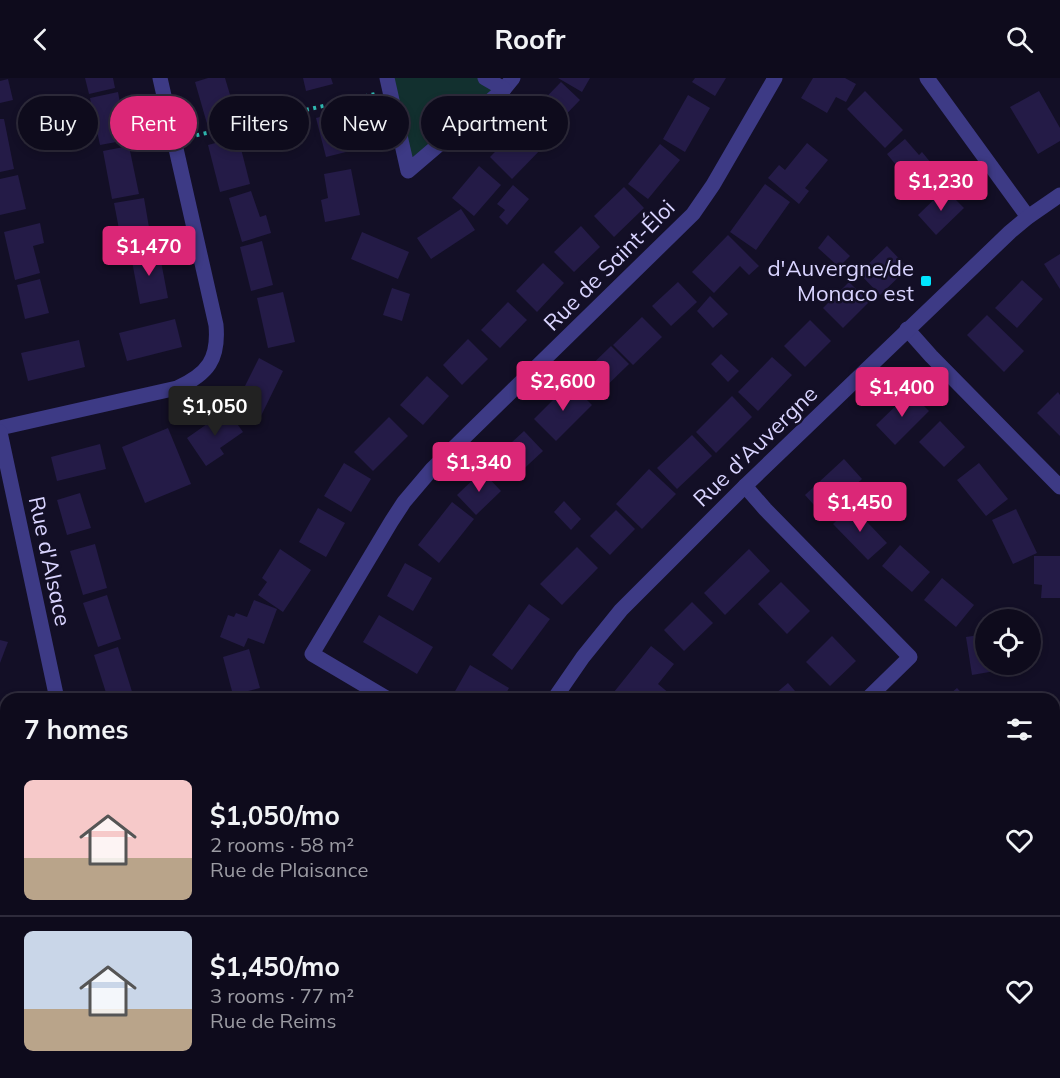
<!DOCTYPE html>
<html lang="en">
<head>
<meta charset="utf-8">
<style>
  body { margin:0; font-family:Mulish,sans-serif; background:#171425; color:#f1f3f6; height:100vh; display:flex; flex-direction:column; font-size:22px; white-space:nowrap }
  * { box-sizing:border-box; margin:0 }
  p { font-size:20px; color:#9b9ba3 }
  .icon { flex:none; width:33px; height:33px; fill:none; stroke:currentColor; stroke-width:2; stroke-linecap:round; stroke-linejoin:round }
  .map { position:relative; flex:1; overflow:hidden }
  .side { position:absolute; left:0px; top:615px; width:1060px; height:386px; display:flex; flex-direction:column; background:#0e0b1c; border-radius:18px 18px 0 0; box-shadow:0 3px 9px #0003,0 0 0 2px #2e2b3b }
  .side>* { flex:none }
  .top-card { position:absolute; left:18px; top:18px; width:600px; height:54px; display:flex; gap:12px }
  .fabs { position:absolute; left:975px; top:531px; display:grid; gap:12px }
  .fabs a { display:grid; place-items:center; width:66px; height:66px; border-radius:50%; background:#0e0b1c; box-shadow:0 3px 9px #0003,0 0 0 2px #2e2b3b; font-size:30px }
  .price { position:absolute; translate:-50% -51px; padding:0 14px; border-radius:6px; background:#db2777; color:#fff; font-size:20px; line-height:39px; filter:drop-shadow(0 2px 3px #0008) }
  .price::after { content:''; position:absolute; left:50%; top:36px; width:18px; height:14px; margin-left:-9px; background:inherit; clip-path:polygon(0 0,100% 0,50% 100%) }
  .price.current { background:#222; color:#fff }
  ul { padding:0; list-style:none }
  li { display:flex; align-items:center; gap:18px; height:150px; padding:0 24px }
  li+li { border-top:2px solid #2e2b3b }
  li span { display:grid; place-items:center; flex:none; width:168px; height:120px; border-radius:9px; color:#555 }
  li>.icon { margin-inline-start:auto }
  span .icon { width:72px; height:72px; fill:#fffc; stroke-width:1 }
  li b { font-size:26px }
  h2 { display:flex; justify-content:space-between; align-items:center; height:72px; padding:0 24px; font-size:26px }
  .chip { padding:0 21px; border-radius:27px; background:#0e0b1c; box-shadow:0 3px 9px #0003,0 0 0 2px #2e2b3b; font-size:21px; line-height:54px }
  .chip.current { background:#db2777; color:#fff }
  header { display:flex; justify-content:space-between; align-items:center; height:78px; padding:0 24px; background:#0e0b1c; font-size:27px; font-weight:700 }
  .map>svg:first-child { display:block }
</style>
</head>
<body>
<header><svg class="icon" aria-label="back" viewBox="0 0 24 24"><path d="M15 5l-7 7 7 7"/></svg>Roofr<svg class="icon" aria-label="search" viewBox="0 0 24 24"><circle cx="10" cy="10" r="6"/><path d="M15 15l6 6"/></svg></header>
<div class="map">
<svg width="1060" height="1000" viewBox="0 0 1060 1000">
  <rect width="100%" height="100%" fill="#130f26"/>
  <path fill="#12302f" d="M387,0H485L504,11L408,93Z"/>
  <g fill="#241b47">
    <path d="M85,0H113L115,10L89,16Z"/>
    <path d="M208,0H225L237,40L208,49L195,4Z"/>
    <path d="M303,0H331L333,6L306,13Z"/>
    <path d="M558,0H590L582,14Z"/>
    <path d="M695,0H726L715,18L692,4Z"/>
    <path d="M813,0H845L856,6L846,24L836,19L827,35L801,20Z"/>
    <path d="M8,1L13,22L0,25V3Z"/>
    <path d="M561,4L580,22L546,57L527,39Z"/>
    <path d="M865,13L903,52L885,70L847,31Z"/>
    <path d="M1039,13L1060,50V63L1038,76L1010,29Z"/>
    <path d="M118,14L127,62L100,67L90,20Z"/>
    <path d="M688,17L710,30L685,74L663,61Z"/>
    <path d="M344,33L354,72L326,79L316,40Z"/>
    <path d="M0,41H4L14,91L0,94Z"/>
    <path d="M524,44L547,65L512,101L490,79Z"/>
    <path d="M238,59L250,106L220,114L208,67Z"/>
    <path d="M905,61L919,77L922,74L936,91L914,109L887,76Z"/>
    <path d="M807,65L828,82L805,110L809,113L799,126L768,100L779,87L785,92Z"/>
    <path d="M660,66L680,82L648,121L628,106Z"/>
    <path d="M129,68L139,116L112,121L103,73Z"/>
    <path d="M479,88L501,107L474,138L452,120Z"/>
    <path d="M351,91L360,137L325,144L321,122L328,120L324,96Z"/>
    <path d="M18,97L26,131L0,137V101Z"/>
    <path d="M765,106L790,124L756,172L730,154Z"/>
    <path d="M513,107L529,121L507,147L499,139L505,132L497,126Z"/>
    <path d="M624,109L644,130L614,159L594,138Z"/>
    <path d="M945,111L964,130L936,157L918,137Z"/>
    <path d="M251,113L260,139L266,137L271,155L242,164L229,120Z"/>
    <path d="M144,120L152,167L123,172L114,125Z"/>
    <path d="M461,131L475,152L431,181L417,160Z"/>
    <path d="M40,145L44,165L33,168L40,195L15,202L4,154Z"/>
    <path d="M581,148L600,169L574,194L554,174Z"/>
    <path d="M362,154L409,174L398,201L351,181Z"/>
    <path d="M728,157L759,188L749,197L740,188L714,215L692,194Z"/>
    <path d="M828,157L850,178L839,189L818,170Z"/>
    <path d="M262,163L273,207L251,213L240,169Z"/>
    <path d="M887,168L908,190L880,217L859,195Z"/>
    <path d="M159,173L168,220L140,226L131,178Z"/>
    <path d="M1060,176V211L1044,186Z"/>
    <path d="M543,185L564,205L537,234L516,213Z"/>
    <path d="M40,201L49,235L25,241L17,207Z"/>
    <path d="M1022,202L1043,221L1017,250L995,230Z"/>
    <path d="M678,204L697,224L671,248L652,228Z"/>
    <path d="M849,204L869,224L843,250L823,230Z"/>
    <path d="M392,210L410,216L402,243L383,237Z"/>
    <path d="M283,214L295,264L268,270L257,220Z"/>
    <path d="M710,218L728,236L713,250L697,233Z"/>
    <path d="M508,224L527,242L500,270L481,252Z"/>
    <path d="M987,237L1024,273L1004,294L967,257Z"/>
    <path d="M642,239L662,259L633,287L613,267Z"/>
    <path d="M175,241L182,269L127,283L119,255Z"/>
    <path d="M810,242L831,263L805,289L784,268Z"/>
    <path d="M468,261L488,281L462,307L443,287Z"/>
    <path d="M79,262L85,289L28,303L21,275Z"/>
    <path d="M611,268L629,286L593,321L575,303Z"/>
    <path d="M721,276L739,293L728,304L711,286Z"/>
    <path d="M772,279L792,297L758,333L738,314Z"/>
    <path d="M259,280L283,293L259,342L234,330Z"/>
    <path d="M427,298L449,318L423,347L400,327Z"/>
    <path d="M570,305L592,327L556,363L534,341Z"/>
    <path d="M910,314L929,333L895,367L876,347Z"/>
    <path d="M1058,314L1060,317V358L1037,335Z"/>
    <path d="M732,318L752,339L716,375L696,354Z"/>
    <path d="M227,332L243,354L220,370L224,376L206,388L187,360Z"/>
    <path d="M389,339L408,358L373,393L354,374Z"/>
    <path d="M940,343L965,369L944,389L919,364Z"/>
    <path d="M168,350L191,406L145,425L122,369Z"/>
    <path d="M524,353L543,373L515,399L496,379Z"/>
    <path d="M692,357L712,378L677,411L657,390Z"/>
    <path d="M100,366L106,391L57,403L51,379Z"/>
    <path d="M844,381L862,401L823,437L805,417Z"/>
    <path d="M344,385L371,401L351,434L324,418Z"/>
    <path d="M979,385L1008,421L986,438L957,402Z"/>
    <path d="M649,391L676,416L642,451L616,426Z"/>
    <path d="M482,393L501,413L476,437L457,417Z"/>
    <path d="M80,415L91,450L67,457L57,422Z"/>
    <path d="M564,423L581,441L571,452L554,434Z"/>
    <path d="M452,424L474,441L439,485L418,467Z"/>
    <path d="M852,428L887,465L868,482L833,446Z"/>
    <path d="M318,430L345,445L326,479L299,464Z"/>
    <path d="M1016,431L1037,475L1013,486L992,442Z"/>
    <path d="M616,432L635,451L610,477L590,458Z"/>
    <path d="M95,466L107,510L83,517L70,473Z"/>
    <path d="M900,467L930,494L912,514L882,488Z"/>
    <path d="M577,469L598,490L562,527L540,506Z"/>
    <path d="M280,471L311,492L283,534L258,517L267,504L262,500Z"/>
    <path d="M749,471L770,493L725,537L704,515Z"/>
    <path d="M1034,478H1060V520H1041L1042,507L1034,506Z"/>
    <path d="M405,485L432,500L413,533L387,518Z"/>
    <path d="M942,500L974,527L956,549L924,522Z"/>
    <path d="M781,504L810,533L787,556L758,526Z"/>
    <path d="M107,517L121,561L98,569L83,525Z"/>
    <path d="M254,522L277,531L264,566L248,560L244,569L220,559L228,537L234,539L236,535L247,539Z"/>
    <path d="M692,524L713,545L684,573L664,552Z"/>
    <path d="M529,526L550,541L512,592L492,577Z"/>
    <path d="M379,537L433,569L417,596L363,564Z"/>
    <path d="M986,556V586H1000L1001,592L972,597L966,559Z"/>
    <path d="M832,558L856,583L830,608L806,584Z"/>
    <path d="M0,562L8,564L0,585Z"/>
    <path d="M651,568L674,586L658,606L670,616L666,621H650L648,620L647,621H624L614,614Z"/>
    <path d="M118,569L134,620L130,621H108L94,577Z"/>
    <path d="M249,571L260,610L233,617L223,579Z"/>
    <path d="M470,587L509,610L503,621H464L454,615Z"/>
    <path d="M788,605L802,621H769Z"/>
    <path d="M957,610L967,621H944Z"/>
    <path d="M1054,668L1060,673V694L1054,699Z"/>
    <path d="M0,729L6,732V762L0,758Z"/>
    <path d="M1054,818L1060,823V846L1054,852Z"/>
    <path d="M3,901L6,902V935L0,933V908Z"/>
    <path d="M1060,934V952L1054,948V942Z"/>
    <path d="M1060,987V1000H1055L1053,999Z"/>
    <path d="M163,994H183L181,1000H177Z"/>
    <path d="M200,994H242L244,995L242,1000H198Z"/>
    <path d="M553,994H582V1000H554Z"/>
    <rect x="676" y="994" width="32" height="6"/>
    <path d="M788,994H820L817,1000H785Z"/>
    <path d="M917,994H954L951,1000H914Z"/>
  </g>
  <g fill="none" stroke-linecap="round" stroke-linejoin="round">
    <path stroke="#2fb8b0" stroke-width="4" stroke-dasharray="3 4.5" stroke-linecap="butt" d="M189,59L375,16"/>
    <g stroke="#3d3a85" stroke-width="15">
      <path d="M387,0L408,93L504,11L513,0"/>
      <path d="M485,0L504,11"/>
      <path d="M927,0L1028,139"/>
      <path d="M907,251L931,278L1060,409"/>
      <path d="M0,350L177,310C208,296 219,281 216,247L160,0"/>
      <path d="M0,354L57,621"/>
      <path d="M745,408L765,431L910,579L867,621"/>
      <path d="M388,621L312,576L391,444L404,424L432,391L693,136L713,107L775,0"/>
      <path d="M554,621L583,579L621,532L745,408L1010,154L1028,139L1060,117"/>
      <path d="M0,666L6,669"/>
      <path d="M1054,754L1060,748"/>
      <path d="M0,978L6,980"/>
      <path d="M43,994L57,1000"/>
      <path d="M401,994L402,1000"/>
      <path d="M636,994L637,1000"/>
      <path d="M869,1000L872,994"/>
    </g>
  </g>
  <rect fill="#00e5ff" stroke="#130f26" stroke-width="2" x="920" y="197" width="12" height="12" rx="3"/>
  <g text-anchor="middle" stroke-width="5" stroke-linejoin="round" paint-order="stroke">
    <g font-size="22" fill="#d9d4ff" stroke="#130f26">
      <text transform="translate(609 187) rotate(-45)" y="8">Rue de Saint-Éloi</text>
      <text transform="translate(755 368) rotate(-44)" y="8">Rue d'Auvergne</text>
      <text transform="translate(50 483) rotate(78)" y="8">Rue d'Alsace</text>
    </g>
    <g font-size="22" fill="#d9d4ff" stroke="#130f26" text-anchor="end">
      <text x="914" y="198">d'Auvergne/de<tspan x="914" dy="25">Monaco est</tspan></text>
    </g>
  </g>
</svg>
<div class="fabs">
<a><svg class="icon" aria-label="locate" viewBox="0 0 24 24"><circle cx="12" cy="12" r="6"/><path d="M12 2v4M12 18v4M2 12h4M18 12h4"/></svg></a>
</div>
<b class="price" style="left:941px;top:134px">$1,230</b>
<b class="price" style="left:149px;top:199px">$1,470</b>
<b class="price" style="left:563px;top:334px">$2,600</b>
<b class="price" style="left:902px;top:340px">$1,400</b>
<b class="price current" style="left:215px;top:359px">$1,050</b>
<b class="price" style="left:479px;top:415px">$1,340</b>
<b class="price" style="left:860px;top:455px">$1,450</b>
<div class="top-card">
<a class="chip">Buy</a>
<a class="chip current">Rent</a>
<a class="chip">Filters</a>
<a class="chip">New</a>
<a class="chip">Apartment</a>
</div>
<section class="side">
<h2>7 homes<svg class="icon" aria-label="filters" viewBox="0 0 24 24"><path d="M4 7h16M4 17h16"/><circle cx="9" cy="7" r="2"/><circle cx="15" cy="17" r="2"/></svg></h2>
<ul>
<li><span style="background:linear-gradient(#f6c9c9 65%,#b9a48a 0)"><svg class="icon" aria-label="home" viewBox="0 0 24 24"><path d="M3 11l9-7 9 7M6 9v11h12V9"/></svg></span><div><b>$1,050/mo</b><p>2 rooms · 58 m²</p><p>Rue de Plaisance</p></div><svg class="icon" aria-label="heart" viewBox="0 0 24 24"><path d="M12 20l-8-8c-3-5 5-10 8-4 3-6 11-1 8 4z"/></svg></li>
<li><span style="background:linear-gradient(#c9d6e8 65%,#b9a48a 0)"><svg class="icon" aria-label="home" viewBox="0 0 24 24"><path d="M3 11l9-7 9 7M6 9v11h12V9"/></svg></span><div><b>$1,450/mo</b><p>3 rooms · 77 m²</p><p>Rue de Reims</p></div><svg class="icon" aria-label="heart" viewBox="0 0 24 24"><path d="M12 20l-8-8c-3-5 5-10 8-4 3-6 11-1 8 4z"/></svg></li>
</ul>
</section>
</div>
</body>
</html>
